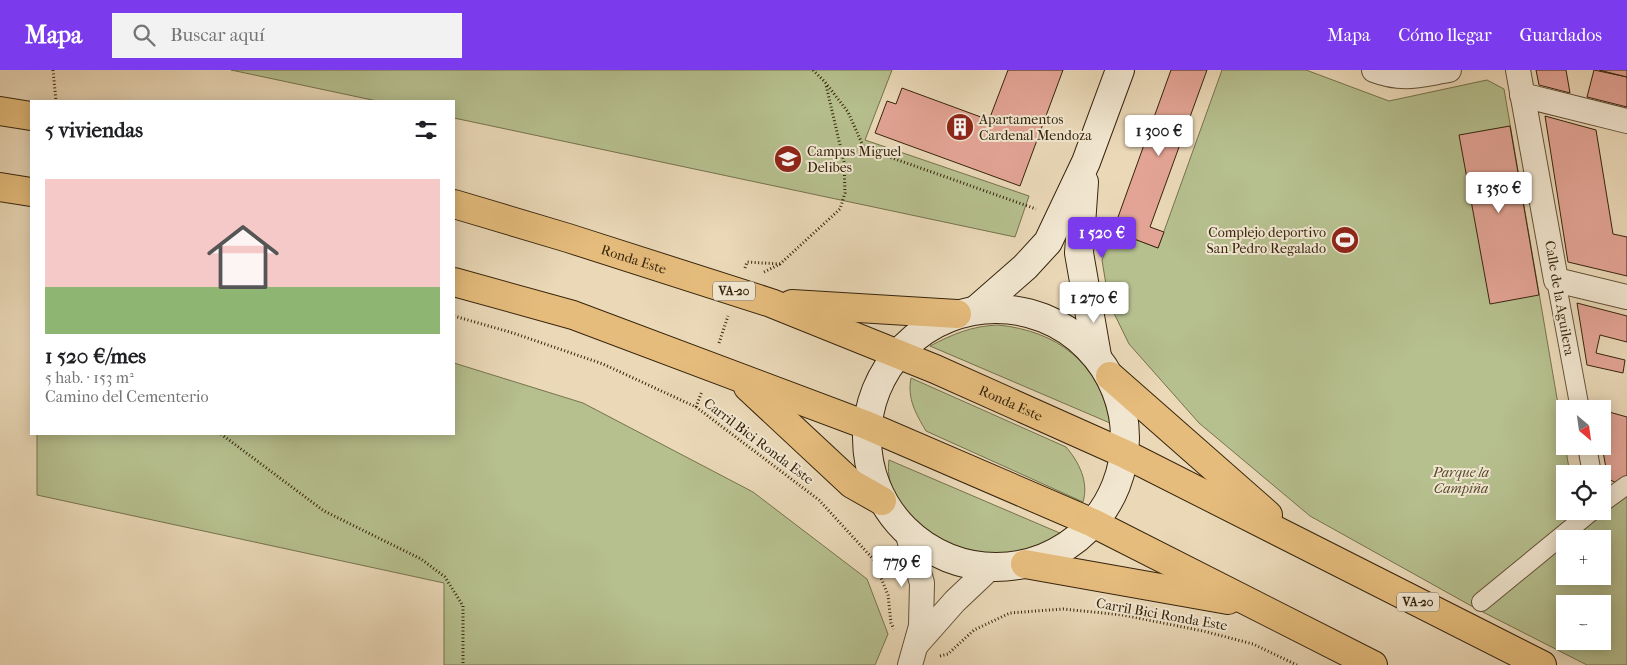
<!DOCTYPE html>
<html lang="es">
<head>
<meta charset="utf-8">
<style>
  body { margin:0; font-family:"IM FELL French Canon",serif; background:#f2f2f2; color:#202124; height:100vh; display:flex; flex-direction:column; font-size:19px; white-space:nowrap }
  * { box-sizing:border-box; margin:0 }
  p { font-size:16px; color:#757577 }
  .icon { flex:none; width:28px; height:28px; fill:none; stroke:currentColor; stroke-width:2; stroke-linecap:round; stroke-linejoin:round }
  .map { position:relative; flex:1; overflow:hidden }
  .details { position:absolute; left:30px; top:30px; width:425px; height:335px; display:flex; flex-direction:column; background:#fff; border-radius:0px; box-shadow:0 2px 12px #0003 }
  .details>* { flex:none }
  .needle { width:32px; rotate:151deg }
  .tools { position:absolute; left:1556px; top:330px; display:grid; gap:10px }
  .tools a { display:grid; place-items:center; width:55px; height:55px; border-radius:0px; background:#fff; box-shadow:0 2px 12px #0003; font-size:25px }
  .price { position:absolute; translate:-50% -42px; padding:0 11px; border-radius:5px; background:#fff; color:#222; font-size:16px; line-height:32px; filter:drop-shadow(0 1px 2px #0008) }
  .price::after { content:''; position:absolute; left:50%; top:30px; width:15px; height:11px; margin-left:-8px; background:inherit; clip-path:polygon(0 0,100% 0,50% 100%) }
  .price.current { background:#7c3aed; color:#fff }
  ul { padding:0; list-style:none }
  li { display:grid; align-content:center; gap:10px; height:265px; padding:0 15px }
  li span { display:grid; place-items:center; height:155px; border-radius:0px; color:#555 }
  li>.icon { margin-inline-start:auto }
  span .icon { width:90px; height:90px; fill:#fffc; stroke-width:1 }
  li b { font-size:21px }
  h2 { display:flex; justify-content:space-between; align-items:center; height:60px; padding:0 15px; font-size:21px }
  header { display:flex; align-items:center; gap:30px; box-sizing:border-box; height:70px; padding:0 25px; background:#7c3aed; color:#fff }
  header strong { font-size:24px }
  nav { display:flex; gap:28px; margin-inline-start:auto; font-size:18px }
  .search { width:350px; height:45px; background:#f2f2f2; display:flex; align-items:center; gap:12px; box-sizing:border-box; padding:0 18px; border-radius:0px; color:#757577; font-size:19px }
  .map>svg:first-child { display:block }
</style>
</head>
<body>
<header>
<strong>Mapa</strong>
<div class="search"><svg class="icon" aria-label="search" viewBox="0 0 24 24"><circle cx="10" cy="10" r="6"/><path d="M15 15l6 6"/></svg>Buscar aquí</div>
<nav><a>Mapa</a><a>Cómo llegar</a><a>Guardados</a></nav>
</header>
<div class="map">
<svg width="1627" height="595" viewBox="0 0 1627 595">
  <rect width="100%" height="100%" fill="#ead8b7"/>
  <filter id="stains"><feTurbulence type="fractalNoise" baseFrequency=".004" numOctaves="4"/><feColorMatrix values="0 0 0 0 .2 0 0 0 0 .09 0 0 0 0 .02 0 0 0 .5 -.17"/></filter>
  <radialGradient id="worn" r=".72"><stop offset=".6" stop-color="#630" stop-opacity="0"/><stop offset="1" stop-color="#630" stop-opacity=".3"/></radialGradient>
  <g fill="#b6bf8e" stroke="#76724d" fill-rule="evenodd">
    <path d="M231,0H892L865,70L1029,126L1015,167L454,48V31H377Z"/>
    <path d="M1222,0H1306L1389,31L1487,10L1504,19L1570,404H1565V441H1577L1579,452L1627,417V595H1587L1475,538L1310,446L1199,353L1129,274L1109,233L1102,190L1113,161L1158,178ZM1565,469H1602V506H1565ZM1565,534H1602V571H1565Z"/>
    <path d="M998,255C1057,261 1099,292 1110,353L930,276C953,264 972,256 998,255Z"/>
    <path d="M454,293L583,333L753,422L867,509L888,564L875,595H444V513L37,425V364H454Z"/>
    <path d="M911,308L1066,377C1079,392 1089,412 1083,432L926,361C916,344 907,329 911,308Z"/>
    <path d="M889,390L1062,464C1013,499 947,487 908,442C895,427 886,411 889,390Z"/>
  </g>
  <g fill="#e3a495" stroke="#36240c">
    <path d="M1008,0H1063L1020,116L875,63L887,31L896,34L902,18L989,50Z"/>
    <path d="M1171,0H1207L1150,157L1164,162L1158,178L1113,161Z"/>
    <path d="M1536,0H1566L1570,23L1539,15Z"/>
    <path d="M1594,0L1627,7V37L1587,27Z"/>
    <path d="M1599,0H1627V7Z"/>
    <path d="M1545,46L1596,60L1613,164L1627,167V206L1568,192Z"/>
    <path d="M1510,56L1539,225L1490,234L1459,65Z"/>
    <path d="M1577,233L1627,246V272L1600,265L1596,283L1625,290L1623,303L1587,295Z"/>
    <path d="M1602,340L1627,347V406L1617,413L1608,409L1602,376Z"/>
  </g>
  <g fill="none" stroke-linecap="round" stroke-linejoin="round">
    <defs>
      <g id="pedestrian">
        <path d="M1556,210L1580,339"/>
        <path d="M1587,376L1592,404"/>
        <path d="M1602,433L1627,415"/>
        <path d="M1481,532L1592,441"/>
      </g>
      <g id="minor">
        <path d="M1374,0C1403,11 1419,5 1449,0"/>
        <path d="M1518,0L1556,210L1627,227"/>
        <path d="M1522,25L1627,51"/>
        <path d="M907,462L922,513L921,556L910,595"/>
        <path d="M917,574L955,531L991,497"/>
      </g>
      <g id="secondary">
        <path d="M1084,112L1079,183L1097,286"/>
        <circle cx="996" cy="368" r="129"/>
        <path d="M977,239L1025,197L1048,172L1086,92L1120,0"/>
      </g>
      <g id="trunk">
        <path d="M0,41L31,46"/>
        <path d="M0,117L31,122"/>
        <path id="s1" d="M454,134L568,168L771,233L935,299L1125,384L1542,595"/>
        <path d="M454,212L573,245L866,355L1093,453L1373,595"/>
        <path d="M792,234L957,244"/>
        <path d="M1110,306L1268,445"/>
        <path d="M748,317L852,414L882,431"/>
        <path d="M1025,494L1228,530"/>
      </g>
    </defs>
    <use href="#pedestrian" stroke="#635137" stroke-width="20"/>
    <use href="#minor" stroke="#635137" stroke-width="26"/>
    <use href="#secondary" stroke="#36240c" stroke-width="30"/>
    <use href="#trunk" stroke="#36240c" stroke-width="30"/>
    <g stroke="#36240c" stroke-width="3" stroke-dasharray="1 2.5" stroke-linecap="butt">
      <path d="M53,0L56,31"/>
      <path d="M813,0L825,12L848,42L864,78L1036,139"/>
      <path d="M745,198L747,192L780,194"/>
      <path d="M764,202L780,194L840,139L845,123L844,92L826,15"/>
      <path d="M454,246L513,263L603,294L696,337L819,430L874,490L888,525L891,553L894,559"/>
      <path d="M719,273L728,246"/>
      <path d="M696,337L702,321"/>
      <path d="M221,364L324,441L421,489L445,507L463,536V595"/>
      <path d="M940,586L948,584L974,560L1010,543L1063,539L1123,545L1203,561L1253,574L1297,595"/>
    </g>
    <use href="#pedestrian" stroke="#f1e6d0" stroke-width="18"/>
    <use href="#minor" stroke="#f1e6d0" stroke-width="24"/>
    <use href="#secondary" stroke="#f1e6d0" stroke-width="28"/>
    <use href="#trunk" stroke="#e5bc7c" stroke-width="28"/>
  </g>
  <defs>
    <symbol id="building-disc" viewBox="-11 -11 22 22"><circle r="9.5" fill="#8f2418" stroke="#f1e6d0"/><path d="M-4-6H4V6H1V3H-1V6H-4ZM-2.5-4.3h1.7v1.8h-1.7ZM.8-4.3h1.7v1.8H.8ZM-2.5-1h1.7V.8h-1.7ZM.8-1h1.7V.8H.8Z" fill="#fff"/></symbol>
    <symbol id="university-disc" viewBox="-11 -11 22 22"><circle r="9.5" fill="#8f2418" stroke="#f1e6d0"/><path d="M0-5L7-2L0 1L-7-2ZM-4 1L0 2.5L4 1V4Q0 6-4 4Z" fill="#fff"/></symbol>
    <symbol id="stadium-disc" viewBox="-11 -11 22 22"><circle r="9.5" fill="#8f2418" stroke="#f1e6d0"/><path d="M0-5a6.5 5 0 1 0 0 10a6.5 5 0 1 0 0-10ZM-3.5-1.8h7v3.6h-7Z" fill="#fff"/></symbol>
  </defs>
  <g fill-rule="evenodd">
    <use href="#building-disc" x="944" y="41" width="32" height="32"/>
    <use href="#university-disc" x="772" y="73" width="32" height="32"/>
    <use href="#stadium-disc" x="1329" y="154" width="32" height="32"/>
  </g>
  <g text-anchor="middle" stroke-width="4" stroke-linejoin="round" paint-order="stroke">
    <g fill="#f1e6d0" stroke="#6e5e47" stroke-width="1">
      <rect x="713" y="211.5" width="42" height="19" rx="4"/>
      <rect x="1397" y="522.5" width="42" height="19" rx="4"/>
    </g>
    <g font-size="12" font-weight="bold" fill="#36240c">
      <text x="734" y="225">VA-20</text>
      <text x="1418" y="536">VA-20</text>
    </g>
    <g font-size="14" fill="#36240c" stroke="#f1e6d0" text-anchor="start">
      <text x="979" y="54">Apartamentos<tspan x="979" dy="16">Cardenal Mendoza</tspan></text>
      <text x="807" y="86">Campus Miguel<tspan x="807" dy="16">Delibes</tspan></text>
      <text x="1326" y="167" text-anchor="end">Complejo deportivo<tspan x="1326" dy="16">San Pedro Regalado</tspan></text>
    </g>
    <g font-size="14" fill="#36240c" stroke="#f1e6d0">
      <text dy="5" stroke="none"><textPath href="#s1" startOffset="188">Ronda Este</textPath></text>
      <text transform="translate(1560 228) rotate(80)" y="5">Calle de la Aguilera</text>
      <text dy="5" stroke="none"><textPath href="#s1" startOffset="592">Ronda Este</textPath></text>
      <text transform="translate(759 371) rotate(37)" y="5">Carril Bici Ronda Este</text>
      <text transform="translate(1162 544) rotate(10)" y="5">Carril Bici Ronda Este</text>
    </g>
    <g font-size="14" font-style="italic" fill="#564b2c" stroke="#f1e6d0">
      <text x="1461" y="407">Parque la<tspan x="1461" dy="16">Campiña</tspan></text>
    </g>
  </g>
  <rect width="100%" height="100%" filter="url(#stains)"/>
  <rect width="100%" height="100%" fill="url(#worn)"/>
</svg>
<div class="tools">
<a><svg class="needle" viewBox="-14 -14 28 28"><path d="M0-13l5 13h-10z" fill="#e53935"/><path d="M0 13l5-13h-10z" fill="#757577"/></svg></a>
<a><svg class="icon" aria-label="locate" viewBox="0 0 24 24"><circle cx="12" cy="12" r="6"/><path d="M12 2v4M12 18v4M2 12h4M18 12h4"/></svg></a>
<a>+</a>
<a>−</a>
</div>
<b class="price" style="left:1159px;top:87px">1 300 €</b>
<b class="price" style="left:1499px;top:144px">1 350 €</b>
<b class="price current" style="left:1102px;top:189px">1 520 €</b>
<b class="price" style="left:1094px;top:254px">1 270 €</b>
<b class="price" style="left:902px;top:518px">779 €</b>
<section class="details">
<h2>5 viviendas<svg class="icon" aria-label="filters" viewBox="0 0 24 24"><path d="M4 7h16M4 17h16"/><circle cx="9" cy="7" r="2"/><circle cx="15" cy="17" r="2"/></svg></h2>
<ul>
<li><span style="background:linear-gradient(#f6c9c9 70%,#8fb573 0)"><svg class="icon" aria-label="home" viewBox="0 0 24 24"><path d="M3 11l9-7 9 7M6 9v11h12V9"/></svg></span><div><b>1 520 €/mes</b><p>5 hab. · 153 m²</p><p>Camino del Cementerio</p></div></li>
</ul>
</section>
</div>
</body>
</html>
